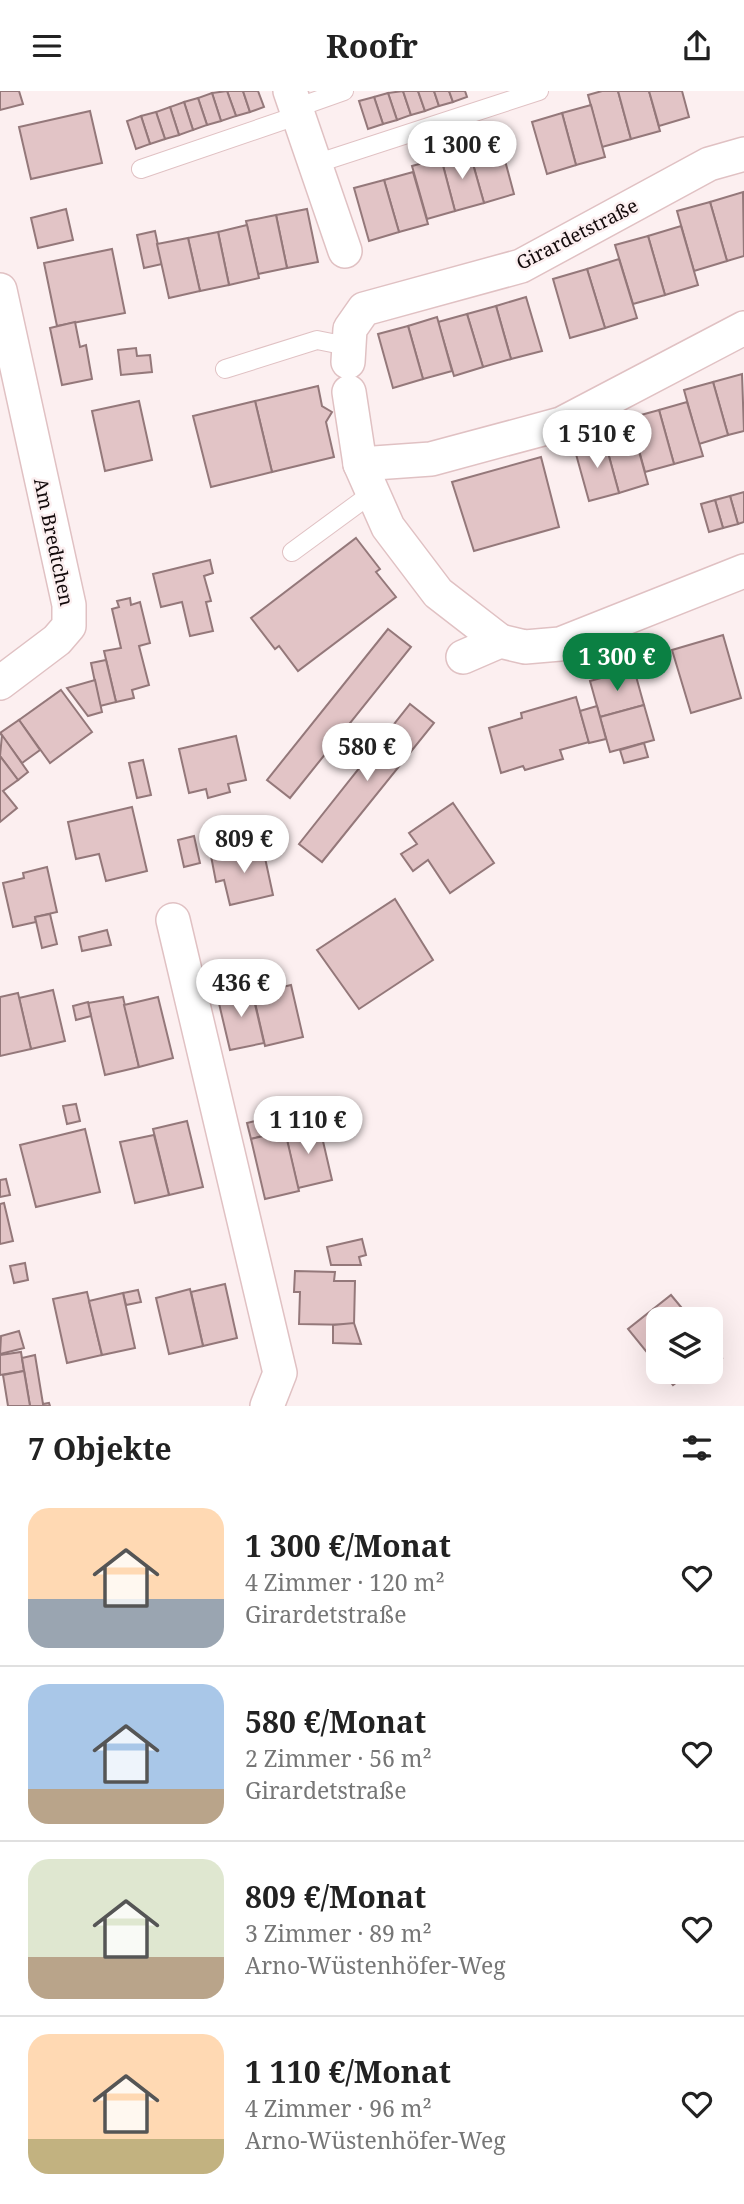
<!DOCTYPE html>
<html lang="de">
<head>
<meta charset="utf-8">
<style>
  body { margin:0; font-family:"Noto Serif",serif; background:#f2f2f2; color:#222; height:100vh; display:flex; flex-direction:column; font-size:26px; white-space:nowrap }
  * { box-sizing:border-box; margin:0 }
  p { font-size:23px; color:#767676 }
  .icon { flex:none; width:38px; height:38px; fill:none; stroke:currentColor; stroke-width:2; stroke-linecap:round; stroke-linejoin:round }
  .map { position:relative; height:1315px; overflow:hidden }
  .sheet { display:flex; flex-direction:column; background:#fff; flex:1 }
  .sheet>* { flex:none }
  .fabs { position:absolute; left:646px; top:1216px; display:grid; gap:14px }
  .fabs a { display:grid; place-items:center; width:77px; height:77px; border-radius:14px; background:#fff; box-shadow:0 7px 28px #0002; font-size:35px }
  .price { position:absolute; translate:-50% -60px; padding:0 16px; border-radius:24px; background:#fff; color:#222; font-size:23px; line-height:46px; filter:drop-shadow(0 2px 4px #0008) }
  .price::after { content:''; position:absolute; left:50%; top:42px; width:21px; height:16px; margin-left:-10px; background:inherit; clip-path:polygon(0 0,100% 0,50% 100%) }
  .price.current { background:#0b8043; color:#fff }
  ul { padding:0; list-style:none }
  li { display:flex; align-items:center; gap:21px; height:175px; padding:0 28px }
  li+li { border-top:2px solid #e0e0e0 }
  li span { display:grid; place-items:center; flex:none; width:196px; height:140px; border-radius:21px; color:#555 }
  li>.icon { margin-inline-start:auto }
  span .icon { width:84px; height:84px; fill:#fffc; stroke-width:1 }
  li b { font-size:30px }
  h2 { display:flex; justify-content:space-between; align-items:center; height:84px; padding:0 28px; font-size:30px }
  header { display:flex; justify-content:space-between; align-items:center; height:91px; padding:0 28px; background:#fff; font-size:32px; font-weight:700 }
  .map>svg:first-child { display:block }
</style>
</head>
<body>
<header><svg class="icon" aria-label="menu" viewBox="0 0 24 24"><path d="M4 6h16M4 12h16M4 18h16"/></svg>Roofr<svg class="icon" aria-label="share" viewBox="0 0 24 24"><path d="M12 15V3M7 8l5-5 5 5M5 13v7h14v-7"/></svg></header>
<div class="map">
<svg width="744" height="1315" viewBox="0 0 744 1315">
  <rect width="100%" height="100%" fill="#fceff0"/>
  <g fill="#e2c4c6" stroke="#94787a" stroke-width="2">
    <path d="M0,0H19L23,13L0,19Z"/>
    <path d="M227,0H243L250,21L236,25Z"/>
    <path d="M227,0L236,25L221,30L212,2Z"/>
    <path d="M243,0H258L264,16L250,21Z"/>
    <path d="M403,0L411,24L397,29L388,2Z"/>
    <path d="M403,0H418L425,20L411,24Z"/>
    <path d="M418,0H434L439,15L425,20Z"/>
    <path d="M434,0H449L453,11L439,15Z"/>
    <path d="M449,0H465L467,6L453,11Z"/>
    <path d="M602,0H618L631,48L602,56L588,4Z"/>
    <path d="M618,0H649L660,40L631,48Z"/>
    <path d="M649,0H682L689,26L659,35Z"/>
    <path d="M212,2L221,30L207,34L198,7Z"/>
    <path d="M388,2L397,29L383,33L374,6Z"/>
    <path d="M374,6L383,33L368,38L359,10Z"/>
    <path d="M198,7L207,34L193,39L184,11Z"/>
    <path d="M184,11L193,39L179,44L170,16Z"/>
    <path d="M591,14L605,66L576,74L562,22Z"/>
    <path d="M170,16L179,44L165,48L156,21Z"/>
    <path d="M90,20L102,72L31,88L19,36Z"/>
    <path d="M156,21L165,48L150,53L141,25Z"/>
    <path d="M562,22L576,74L547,83L532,31Z"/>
    <path d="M141,25L150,53L136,58L127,30Z"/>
    <path d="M500,51L514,103L484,112L469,59Z"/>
    <path d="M469,59L484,112L455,120L441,67Z"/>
    <path d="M441,67L455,120L427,128L412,75Z"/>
    <path d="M413,81L428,133L399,141L384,89Z"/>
    <path d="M384,89L399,141L369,150L354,97Z"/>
    <path d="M743,101L744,165L727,170L710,111Z"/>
    <path d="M710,111L727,170L694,180L677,120Z"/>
    <path d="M66,118L73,149L38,157L31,127Z"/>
    <path d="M307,118L318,171L287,177L276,124Z"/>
    <path d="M276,124L287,177L258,183L246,130Z"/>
    <path d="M247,134L259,187L229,194L218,141Z"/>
    <path d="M681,135L698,194L665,204L648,145Z"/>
    <path d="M155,140L162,173L144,177L137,144Z"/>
    <path d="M218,141L229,194L200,200L188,147Z"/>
    <path d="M648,145L665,204L633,213L615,154Z"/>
    <path d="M188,147L200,200L169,207L157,153Z"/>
    <path d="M112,158L125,222L57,235L44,172Z"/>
    <path d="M619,168L637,227L605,237L587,178Z"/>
    <path d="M587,178L605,237L570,247L553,188Z"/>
    <path d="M526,206L542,260L511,268L496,215Z"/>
    <path d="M496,215L511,268L483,276L467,223Z"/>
    <path d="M467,223L483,276L454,285L438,231Z"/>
    <path d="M437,226L452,280L423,288L408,235Z"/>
    <path d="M75,231L80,256L86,254L92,288L62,294L50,237Z"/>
    <path d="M408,235L423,288L393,297L378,243Z"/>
    <path d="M136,257L137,265L150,264L152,281L121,284L118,259Z"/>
    <path d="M742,283L744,340L728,344L713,291Z"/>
    <path d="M713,291L728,344L699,353L684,299Z"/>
    <path d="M318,295L322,315L332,321L326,331L334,366L272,381L255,310Z"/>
    <path d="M139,310L152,369L105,380L92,320Z"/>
    <path d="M255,310L272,381L211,396L193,325Z"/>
    <path d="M687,311L703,365L674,373L659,319Z"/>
    <path d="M659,319L674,373L645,381L630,327Z"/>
    <path d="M633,339L648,393L619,402L604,347Z"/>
    <path d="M604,347L619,402L589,410L574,356Z"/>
    <path d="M541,366L559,436L474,460L452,391Z"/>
    <path d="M744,401V431L738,433L730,405Z"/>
    <path d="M730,405L738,433L723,437L715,409Z"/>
    <path d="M715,409L723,437L709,441L701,413Z"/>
    <path d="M356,447L380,478L376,481L396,506L298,580L279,555L275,558L251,527Z"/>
    <path d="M210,469L213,482L204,485L211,510L206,511L213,540L190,545L182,511L161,516L153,483Z"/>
    <path d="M130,507L131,514L140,511L150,552L139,555L149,594L132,599L134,607L116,611L104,560L121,557L112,518L119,516L117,510Z"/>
    <path d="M388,538L411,556L290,707L267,689Z"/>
    <path d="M723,544L741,607L691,622L672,559Z"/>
    <path d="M106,569L116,611L100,615L91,572Z"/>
    <path d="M634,578L644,614L600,626L590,590Z"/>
    <path d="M95,589L102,621L88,625L67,597Z"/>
    <path d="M61,599L92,641L50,672L19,629Z"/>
    <path d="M576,606L589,651L560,659L563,668L525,679L523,675L501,682L489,637L522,627L521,622Z"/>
    <path d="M410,613L434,632L322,771L299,753Z"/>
    <path d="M644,614L654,649L610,661L600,626Z"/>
    <path d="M597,615L606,648L589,652L580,620Z"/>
    <path d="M19,629L40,659L22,672L0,642Z"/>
    <path d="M2,644L28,681L18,689L0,665Z"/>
    <path d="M236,645L246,689L228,693L230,701L208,707L206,698L189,702L179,658Z"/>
    <path d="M644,652L648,666L624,672L620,659Z"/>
    <path d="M0,665L18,689L3,700L17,717L0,731Z"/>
    <path d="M143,669L151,704L137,707L129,672Z"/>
    <path d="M453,712L494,772L450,802L428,769L413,780L401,763L417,753L409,742Z"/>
    <path d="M132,716L147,780L106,790L99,763L76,768L68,731Z"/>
    <path d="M194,745L200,772L184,776L178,749Z"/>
    <path d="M262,753L273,804L230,814L224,789L216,791L211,765L229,761V764Z"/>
    <path d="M47,776L57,821L35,826L36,831L13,836L3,792L24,787L23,782Z"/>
    <path d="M395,808L433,869L359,918L317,859Z"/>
    <path d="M50,823L57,853L42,857L35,826Z"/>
    <path d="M107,839L111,854L82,860L79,846Z"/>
    <path d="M291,894L303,946L265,955L253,903Z"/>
    <path d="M251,896L264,952L230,959L217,904Z"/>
    <path d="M53,899L65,950L31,958L19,907Z"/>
    <path d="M18,902L31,958L0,965V906Z"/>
    <path d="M123,906L139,976L105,984L88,912Z"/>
    <path d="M158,906L173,967L139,976L124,914Z"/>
    <path d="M88,911L91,925L76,929L73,915Z"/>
    <path d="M76,1013L80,1030L67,1033L63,1015Z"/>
    <path d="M259,1029L262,1045L251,1048L247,1032Z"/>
    <path d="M187,1030L203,1096L169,1104L153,1038Z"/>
    <path d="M319,1033L332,1089L298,1097L285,1041Z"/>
    <path d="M85,1038L100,1101L36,1116L20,1054Z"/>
    <path d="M285,1040L299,1100L265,1108L251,1048Z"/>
    <path d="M154,1044L169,1104L135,1112L120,1051Z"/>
    <path d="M6,1088L10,1104L0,1106V1089Z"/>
    <path d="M4,1112L13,1150L0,1153V1113Z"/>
    <path d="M362,1148L366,1164L359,1166L361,1174H331L327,1156Z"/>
    <path d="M25,1172L28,1189L14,1192L10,1175Z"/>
    <path d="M295,1180L335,1181L334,1190H355L354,1234L299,1233L300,1201H294Z"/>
    <path d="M225,1193L237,1247L203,1255L191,1201Z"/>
    <path d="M190,1198L203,1255L169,1263L156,1207Z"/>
    <path d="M138,1199L141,1211L126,1214L123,1202Z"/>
    <path d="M87,1201L102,1264L67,1272L53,1208Z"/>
    <path d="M123,1202L135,1257L102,1264L89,1210Z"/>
    <path d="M671,1204L691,1228H658V1275L628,1238Z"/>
    <path d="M354,1232L361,1253L333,1252V1234Z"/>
    <path d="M19,1240L24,1257L0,1263L1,1245Z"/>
    <path d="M710,1253L722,1267L710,1275Z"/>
    <path d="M21,1261L24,1280L0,1284V1264Z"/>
    <path d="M35,1264L43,1313L49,1312L50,1315H30L22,1267Z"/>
    <path d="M24,1280L30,1315H8L3,1284Z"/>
    <path d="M663,1281H690L673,1294Z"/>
  </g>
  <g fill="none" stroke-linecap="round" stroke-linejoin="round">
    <defs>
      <g id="service">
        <path d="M296,17L344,0"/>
        <path d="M315,73L539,0"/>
        <path d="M141,78L299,24"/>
        <path d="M225,278L317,249L347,255"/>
        <path d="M292,461L371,403"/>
      </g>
      <g id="minor">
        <path d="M290,0L345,160"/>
        <path d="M0,199L69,514V535L57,549L0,592"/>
        <path d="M348,271L350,238L364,218L521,175L709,73L744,63"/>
        <path d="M349,301L360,373L388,436L438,502L500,550"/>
        <path d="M360,373L431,368L561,333L744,237"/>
        <path d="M463,566L500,550L525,556L560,553L744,480"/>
        <path d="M173,829L280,1282L267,1315"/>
      </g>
    </defs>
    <use href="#service" stroke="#e0c1c3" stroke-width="20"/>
    <use href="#minor" stroke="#e0c1c3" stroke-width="36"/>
    <use href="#service" stroke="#fff" stroke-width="18"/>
    <use href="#minor" stroke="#fff" stroke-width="33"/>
  </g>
  <g text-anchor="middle" stroke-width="5" stroke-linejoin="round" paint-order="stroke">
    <g font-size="19" fill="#130a0b" stroke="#fceff0">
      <text transform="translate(577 143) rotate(-27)" y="7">Girardetstraße</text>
      <text transform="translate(54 451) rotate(78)" y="7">Am Bredtchen</text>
    </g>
  </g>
</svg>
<div class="fabs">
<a><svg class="icon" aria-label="layers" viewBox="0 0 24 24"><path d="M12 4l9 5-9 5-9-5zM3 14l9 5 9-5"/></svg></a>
</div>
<b class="price" style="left:462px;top:90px">1 300 €</b>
<b class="price" style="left:597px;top:379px">1 510 €</b>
<b class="price current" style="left:617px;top:602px">1 300 €</b>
<b class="price" style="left:367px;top:692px">580 €</b>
<b class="price" style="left:244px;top:784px">809 €</b>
<b class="price" style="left:241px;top:928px">436 €</b>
<b class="price" style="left:308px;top:1065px">1 110 €</b>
</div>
<section class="sheet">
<h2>7 Objekte<svg class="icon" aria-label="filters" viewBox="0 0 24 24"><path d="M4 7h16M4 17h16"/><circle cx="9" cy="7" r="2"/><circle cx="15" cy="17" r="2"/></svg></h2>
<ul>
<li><span style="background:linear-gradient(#ffd9b3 65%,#9aa5b1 0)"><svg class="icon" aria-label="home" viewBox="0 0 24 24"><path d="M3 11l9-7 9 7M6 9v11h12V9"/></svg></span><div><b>1 300 €/Monat</b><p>4 Zimmer · 120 m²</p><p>Girardetstraße</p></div><svg class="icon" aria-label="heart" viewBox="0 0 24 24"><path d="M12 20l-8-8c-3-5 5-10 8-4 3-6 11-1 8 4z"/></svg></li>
<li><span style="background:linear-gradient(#a9c7e8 75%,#b9a48a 0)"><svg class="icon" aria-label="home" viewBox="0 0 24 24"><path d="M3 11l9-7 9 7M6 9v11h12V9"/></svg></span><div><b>580 €/Monat</b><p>2 Zimmer · 56 m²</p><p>Girardetstraße</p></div><svg class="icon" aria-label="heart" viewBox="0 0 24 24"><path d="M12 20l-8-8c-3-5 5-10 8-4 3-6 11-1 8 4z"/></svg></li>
<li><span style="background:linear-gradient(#dfe7d0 70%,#b9a48a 0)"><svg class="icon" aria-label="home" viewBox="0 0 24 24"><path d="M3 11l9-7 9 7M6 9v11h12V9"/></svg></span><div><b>809 €/Monat</b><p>3 Zimmer · 89 m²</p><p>Arno-Wüstenhöfer-Weg</p></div><svg class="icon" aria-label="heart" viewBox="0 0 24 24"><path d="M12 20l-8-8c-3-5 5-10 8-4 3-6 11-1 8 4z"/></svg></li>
<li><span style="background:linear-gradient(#ffd9b3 75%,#c2b280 0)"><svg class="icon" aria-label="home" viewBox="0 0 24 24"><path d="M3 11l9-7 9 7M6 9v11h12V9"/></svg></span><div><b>1 110 €/Monat</b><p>4 Zimmer · 96 m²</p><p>Arno-Wüstenhöfer-Weg</p></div><svg class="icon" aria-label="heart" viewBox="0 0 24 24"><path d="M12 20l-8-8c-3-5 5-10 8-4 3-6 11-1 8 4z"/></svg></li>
</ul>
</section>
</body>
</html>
